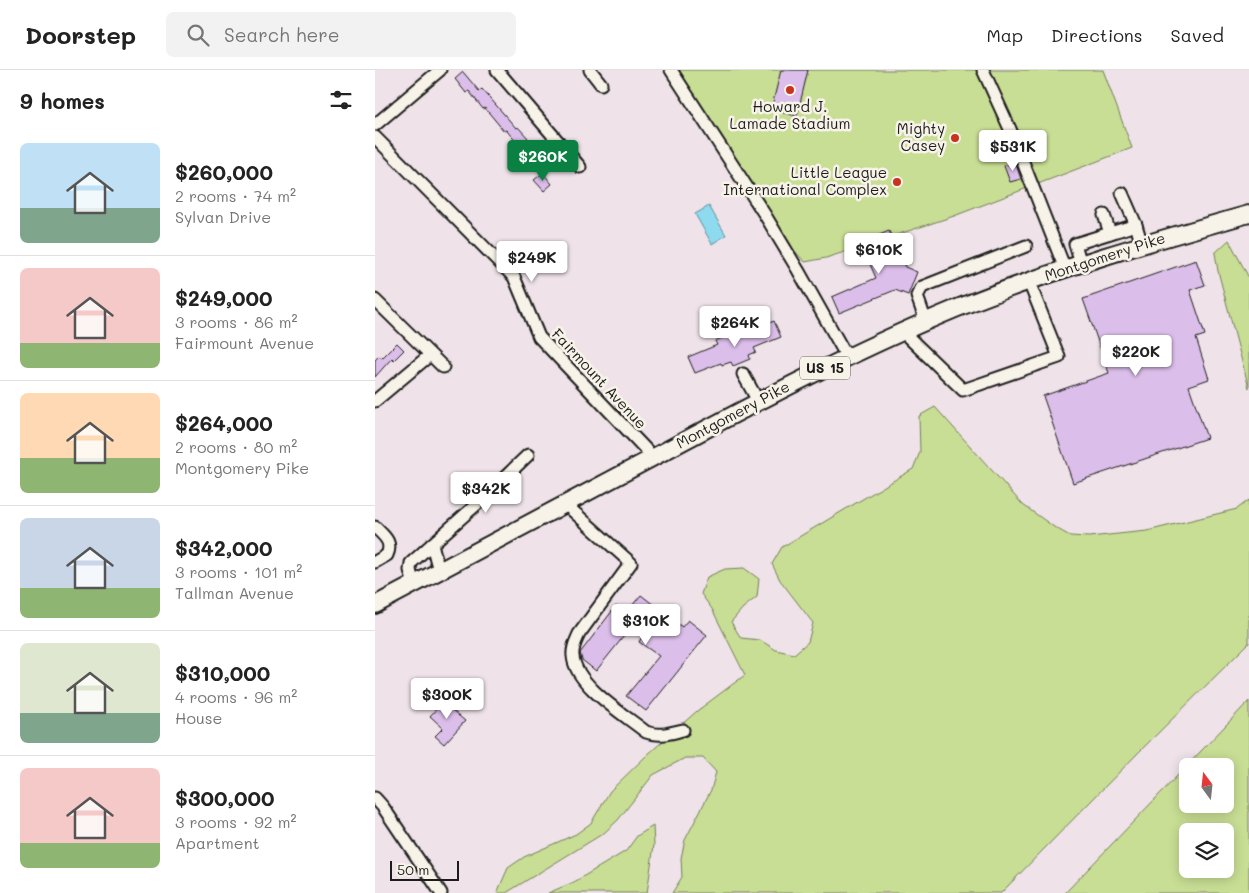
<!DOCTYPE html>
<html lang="en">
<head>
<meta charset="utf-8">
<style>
  body { margin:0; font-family:Mali,sans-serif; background:#f2f2f2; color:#222; height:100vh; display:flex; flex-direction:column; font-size:19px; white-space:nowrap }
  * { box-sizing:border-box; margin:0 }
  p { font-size:16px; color:#767676 }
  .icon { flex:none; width:28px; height:28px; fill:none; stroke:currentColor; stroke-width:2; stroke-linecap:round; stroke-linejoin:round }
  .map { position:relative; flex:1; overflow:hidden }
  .panel { display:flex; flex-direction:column; background:#fff; width:375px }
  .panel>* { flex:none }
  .needle { width:32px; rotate:345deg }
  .fabs { position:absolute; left:804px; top:688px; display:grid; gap:10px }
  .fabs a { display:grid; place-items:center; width:55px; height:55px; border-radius:8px; background:#fff; box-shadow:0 2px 12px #0003; font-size:25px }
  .scale { position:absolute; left:15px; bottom:12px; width:69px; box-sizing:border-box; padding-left:5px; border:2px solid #1c1c1c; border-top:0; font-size:14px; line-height:18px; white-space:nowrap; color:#1c1c1c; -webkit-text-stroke:4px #f7f3e8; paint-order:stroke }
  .price { position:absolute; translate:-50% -42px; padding:0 11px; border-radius:5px; background:#fff; color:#222; font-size:16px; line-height:32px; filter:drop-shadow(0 1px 2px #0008) }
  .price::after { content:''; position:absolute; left:50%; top:30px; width:15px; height:11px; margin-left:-8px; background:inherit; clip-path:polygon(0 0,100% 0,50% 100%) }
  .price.selected { background:#0b8043; color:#fff }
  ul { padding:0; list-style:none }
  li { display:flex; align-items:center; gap:15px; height:125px; padding:0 20px }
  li+li { border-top:1px solid #e0e0e0 }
  li span { display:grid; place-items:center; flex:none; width:140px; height:100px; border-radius:8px; color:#555 }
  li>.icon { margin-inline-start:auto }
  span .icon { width:60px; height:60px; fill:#fffc; stroke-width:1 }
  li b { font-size:21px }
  h2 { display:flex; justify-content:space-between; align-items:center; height:60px; padding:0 20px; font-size:21px }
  header { display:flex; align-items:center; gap:30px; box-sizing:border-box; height:70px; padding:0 25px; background:#fff; border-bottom:1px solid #e0e0e0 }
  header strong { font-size:24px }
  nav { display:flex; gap:28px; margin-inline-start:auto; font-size:18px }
  .search { width:350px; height:45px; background:#f2f2f2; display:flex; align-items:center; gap:12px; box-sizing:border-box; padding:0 18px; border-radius:8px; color:#767676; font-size:19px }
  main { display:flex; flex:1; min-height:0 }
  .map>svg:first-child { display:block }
</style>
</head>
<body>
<header>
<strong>Doorstep</strong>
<div class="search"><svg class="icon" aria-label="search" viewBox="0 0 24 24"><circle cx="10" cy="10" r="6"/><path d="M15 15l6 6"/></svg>Search here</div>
<nav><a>Map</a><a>Directions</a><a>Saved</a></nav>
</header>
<main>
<section class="panel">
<h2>9 homes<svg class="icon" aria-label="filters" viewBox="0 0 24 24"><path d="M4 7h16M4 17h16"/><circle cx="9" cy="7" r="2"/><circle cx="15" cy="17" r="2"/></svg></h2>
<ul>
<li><span style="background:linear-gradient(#bfe0f5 65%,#7fa58c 0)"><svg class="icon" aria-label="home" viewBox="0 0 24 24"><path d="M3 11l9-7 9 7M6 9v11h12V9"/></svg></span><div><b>$260,000</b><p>2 rooms · 74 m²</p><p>Sylvan Drive</p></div></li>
<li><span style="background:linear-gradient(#f6c9c9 75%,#8fb573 0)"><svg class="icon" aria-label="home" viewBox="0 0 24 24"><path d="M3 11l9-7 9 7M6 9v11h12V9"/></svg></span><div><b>$249,000</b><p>3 rooms · 86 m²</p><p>Fairmount Avenue</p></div></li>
<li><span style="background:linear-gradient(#ffd9b3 65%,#8fb573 0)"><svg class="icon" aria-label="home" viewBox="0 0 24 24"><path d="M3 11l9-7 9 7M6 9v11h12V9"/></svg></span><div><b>$264,000</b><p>2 rooms · 80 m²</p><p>Montgomery Pike</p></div></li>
<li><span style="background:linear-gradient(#c9d6e8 70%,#8fb573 0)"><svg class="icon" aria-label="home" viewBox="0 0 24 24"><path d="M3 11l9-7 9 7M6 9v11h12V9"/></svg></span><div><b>$342,000</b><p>3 rooms · 101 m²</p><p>Tallman Avenue</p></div></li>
<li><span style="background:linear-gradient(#dfe7d0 70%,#7fa58c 0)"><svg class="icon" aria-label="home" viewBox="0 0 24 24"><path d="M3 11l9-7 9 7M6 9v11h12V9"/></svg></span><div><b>$310,000</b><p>4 rooms · 96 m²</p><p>House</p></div></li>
<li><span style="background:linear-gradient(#f6c9c9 75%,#8fb573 0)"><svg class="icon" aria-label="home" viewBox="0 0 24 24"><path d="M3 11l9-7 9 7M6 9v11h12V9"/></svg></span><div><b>$300,000</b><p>3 rooms · 92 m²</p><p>Apartment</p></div></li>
</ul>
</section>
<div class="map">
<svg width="874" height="823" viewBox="0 0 874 823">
  <rect width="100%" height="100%" fill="#efe3e9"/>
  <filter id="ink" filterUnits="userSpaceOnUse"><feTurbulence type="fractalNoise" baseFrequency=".02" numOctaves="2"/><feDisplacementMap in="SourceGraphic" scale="10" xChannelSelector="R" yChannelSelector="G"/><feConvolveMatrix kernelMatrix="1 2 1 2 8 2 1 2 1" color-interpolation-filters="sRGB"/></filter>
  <g filter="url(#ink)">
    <g fill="#c8de94" stroke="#727d58" fill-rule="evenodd">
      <path d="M304,0H728L757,78L579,146L451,188L430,192L418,179Z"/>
      <path d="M854,170L874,208V318L843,201L840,183Z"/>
      <path d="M560,337L648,435L679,457L695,466L714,467L772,461L862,439L874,430V573L763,683L626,823H297L307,807L306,788L310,770L336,720L341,702L328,688H310L278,705L243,750L229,763L131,823H122L133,798L149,787L201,764L216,753L235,721L271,686L322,641L370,605L337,539L326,524L332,507L350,499L369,498L384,509L382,527L368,538L356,552L366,568L385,570L401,580L419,584L433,572L438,553L405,510L397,494L407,477L538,399L545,382L544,346Z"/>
      <path d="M874,631V823H690ZM812,696H850V734H812ZM812,761H850V799H812Z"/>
      <path d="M278,756L279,775L272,823H173L199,812L251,781L262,766Z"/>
    </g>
    <path fill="#8edaef" stroke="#608e9b" d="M334,136L351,165L337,174L320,144Z"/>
    <g fill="#dcbeeb" stroke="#1c1c1c">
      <path d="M406,0H433L422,46L396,40Z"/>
      <path d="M88,2L104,21L107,19L141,58L143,57L153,68L144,75L131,60L129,61L110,38L108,39L94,21L91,23L80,9Z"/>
      <path d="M640,92L646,109L635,112L629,96Z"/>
      <path d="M168,103L177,114L169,121L159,110Z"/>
      <path d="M514,161L530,197L542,202L533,225L520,220L464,243L457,227L501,208L488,178L504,171L502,166Z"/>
      <path d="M821,190L830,215L815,220L830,265L821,268L834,309L814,316L832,368L698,413L668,326L734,303L708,229Z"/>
      <path d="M399,251L406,267L379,278L381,282L374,285L375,289L358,296L356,292L347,295L346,293L320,303L313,287L342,275L340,271L371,258L373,262Z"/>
      <path d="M22,273L29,280L19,290L17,288L0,307V290L4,286L7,288Z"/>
      <path d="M266,525L307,557L313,550L332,565L271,641L251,626L284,586L264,572L268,565L257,556L221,601L207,590L205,583L241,536L250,544Z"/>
      <path d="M72,627L81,636L77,640L90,651L69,674L60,666L68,658L55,646Z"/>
    </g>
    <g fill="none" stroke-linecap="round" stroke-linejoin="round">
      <defs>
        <g id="minor">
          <path d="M122,0L205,97"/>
          <path d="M215,0L226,14"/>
          <path d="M296,0L390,145L423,200L472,287"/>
          <path d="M608,0L635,59L690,199"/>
          <path d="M0,55L65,0"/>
          <path d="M0,67L139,207L164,267L278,387"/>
          <path d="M747,123L761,155"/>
          <path d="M729,145L735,163"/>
          <path d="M706,194L700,174L761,155L767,175"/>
          <path d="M0,230L68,297"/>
          <path d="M551,252L542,226L547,217L651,176"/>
          <path d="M528,262L588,320L684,287L654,212"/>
          <path d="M368,304L383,331"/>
          <path d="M0,331L55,285"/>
          <path d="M190,434L256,493L204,564C201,571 197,577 198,586C200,615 250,645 271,662C285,667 295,663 308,660"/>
          <path d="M0,457C9,466 18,472 12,485L0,492"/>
          <path d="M64,501L57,474L101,435L153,385"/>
          <path d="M39,515L35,500L36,493L57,474"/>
          <path d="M0,728L8,737L66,823"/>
        </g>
        <path id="highway" d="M0,535C92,486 185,437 277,388C376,335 476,282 580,239C676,200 775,172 874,144"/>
      </defs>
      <use href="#minor" stroke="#1c1c1c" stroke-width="15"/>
      <use href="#highway" stroke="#1c1c1c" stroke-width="20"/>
      <use href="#minor" stroke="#f7f3e8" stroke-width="11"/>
      <use href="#highway" stroke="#f7f3e8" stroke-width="16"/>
    </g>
  </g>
  <g fill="#c8321e" stroke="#f7f3e8" stroke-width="2">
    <circle cx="415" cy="20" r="5"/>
    <circle cx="580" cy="68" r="5"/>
    <circle cx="522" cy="112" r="5"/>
  </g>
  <g text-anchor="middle" stroke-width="5" stroke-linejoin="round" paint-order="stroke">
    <rect fill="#f7f3e8" stroke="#5e5c59" stroke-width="1" x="425" y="286.5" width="50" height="23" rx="4"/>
    <g font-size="14" font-weight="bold" fill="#1c1c1c">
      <text x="450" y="303">US 15</text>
    </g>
    <g font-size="15" fill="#1c1c1c" stroke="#f7f3e8" text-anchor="end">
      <text x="415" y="42" text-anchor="middle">Howard J.<tspan x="415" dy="17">Lamade Stadium</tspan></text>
      <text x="570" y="64">Mighty<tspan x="570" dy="17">Casey</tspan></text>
      <text x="512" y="108">Little League<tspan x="512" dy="17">International Complex</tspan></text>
    </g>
    <g font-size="15" fill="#1c1c1c" stroke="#f7f3e8">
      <text transform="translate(730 187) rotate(-18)" y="5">Montgomery Pike</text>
      <text transform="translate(224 309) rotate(47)" y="5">Fairmount Avenue</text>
      <text transform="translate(358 345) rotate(-28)" y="5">Montgomery Pike</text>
    </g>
  </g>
</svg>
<div class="fabs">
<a><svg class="needle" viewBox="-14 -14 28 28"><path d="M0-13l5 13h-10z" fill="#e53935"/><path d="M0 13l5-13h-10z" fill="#767676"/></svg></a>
<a><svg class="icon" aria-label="layers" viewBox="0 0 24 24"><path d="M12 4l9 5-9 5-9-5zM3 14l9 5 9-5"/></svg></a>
</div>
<div class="scale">50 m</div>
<b class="price" style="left:638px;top:102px">$531K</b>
<b class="price selected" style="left:168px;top:112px">$260K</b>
<b class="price" style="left:504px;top:205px">$610K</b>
<b class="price" style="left:157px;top:213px">$249K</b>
<b class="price" style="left:360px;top:278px">$264K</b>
<b class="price" style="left:761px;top:307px">$220K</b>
<b class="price" style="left:111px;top:444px">$342K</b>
<b class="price" style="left:271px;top:576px">$310K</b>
<b class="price" style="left:72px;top:650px">$300K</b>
</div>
</main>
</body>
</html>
